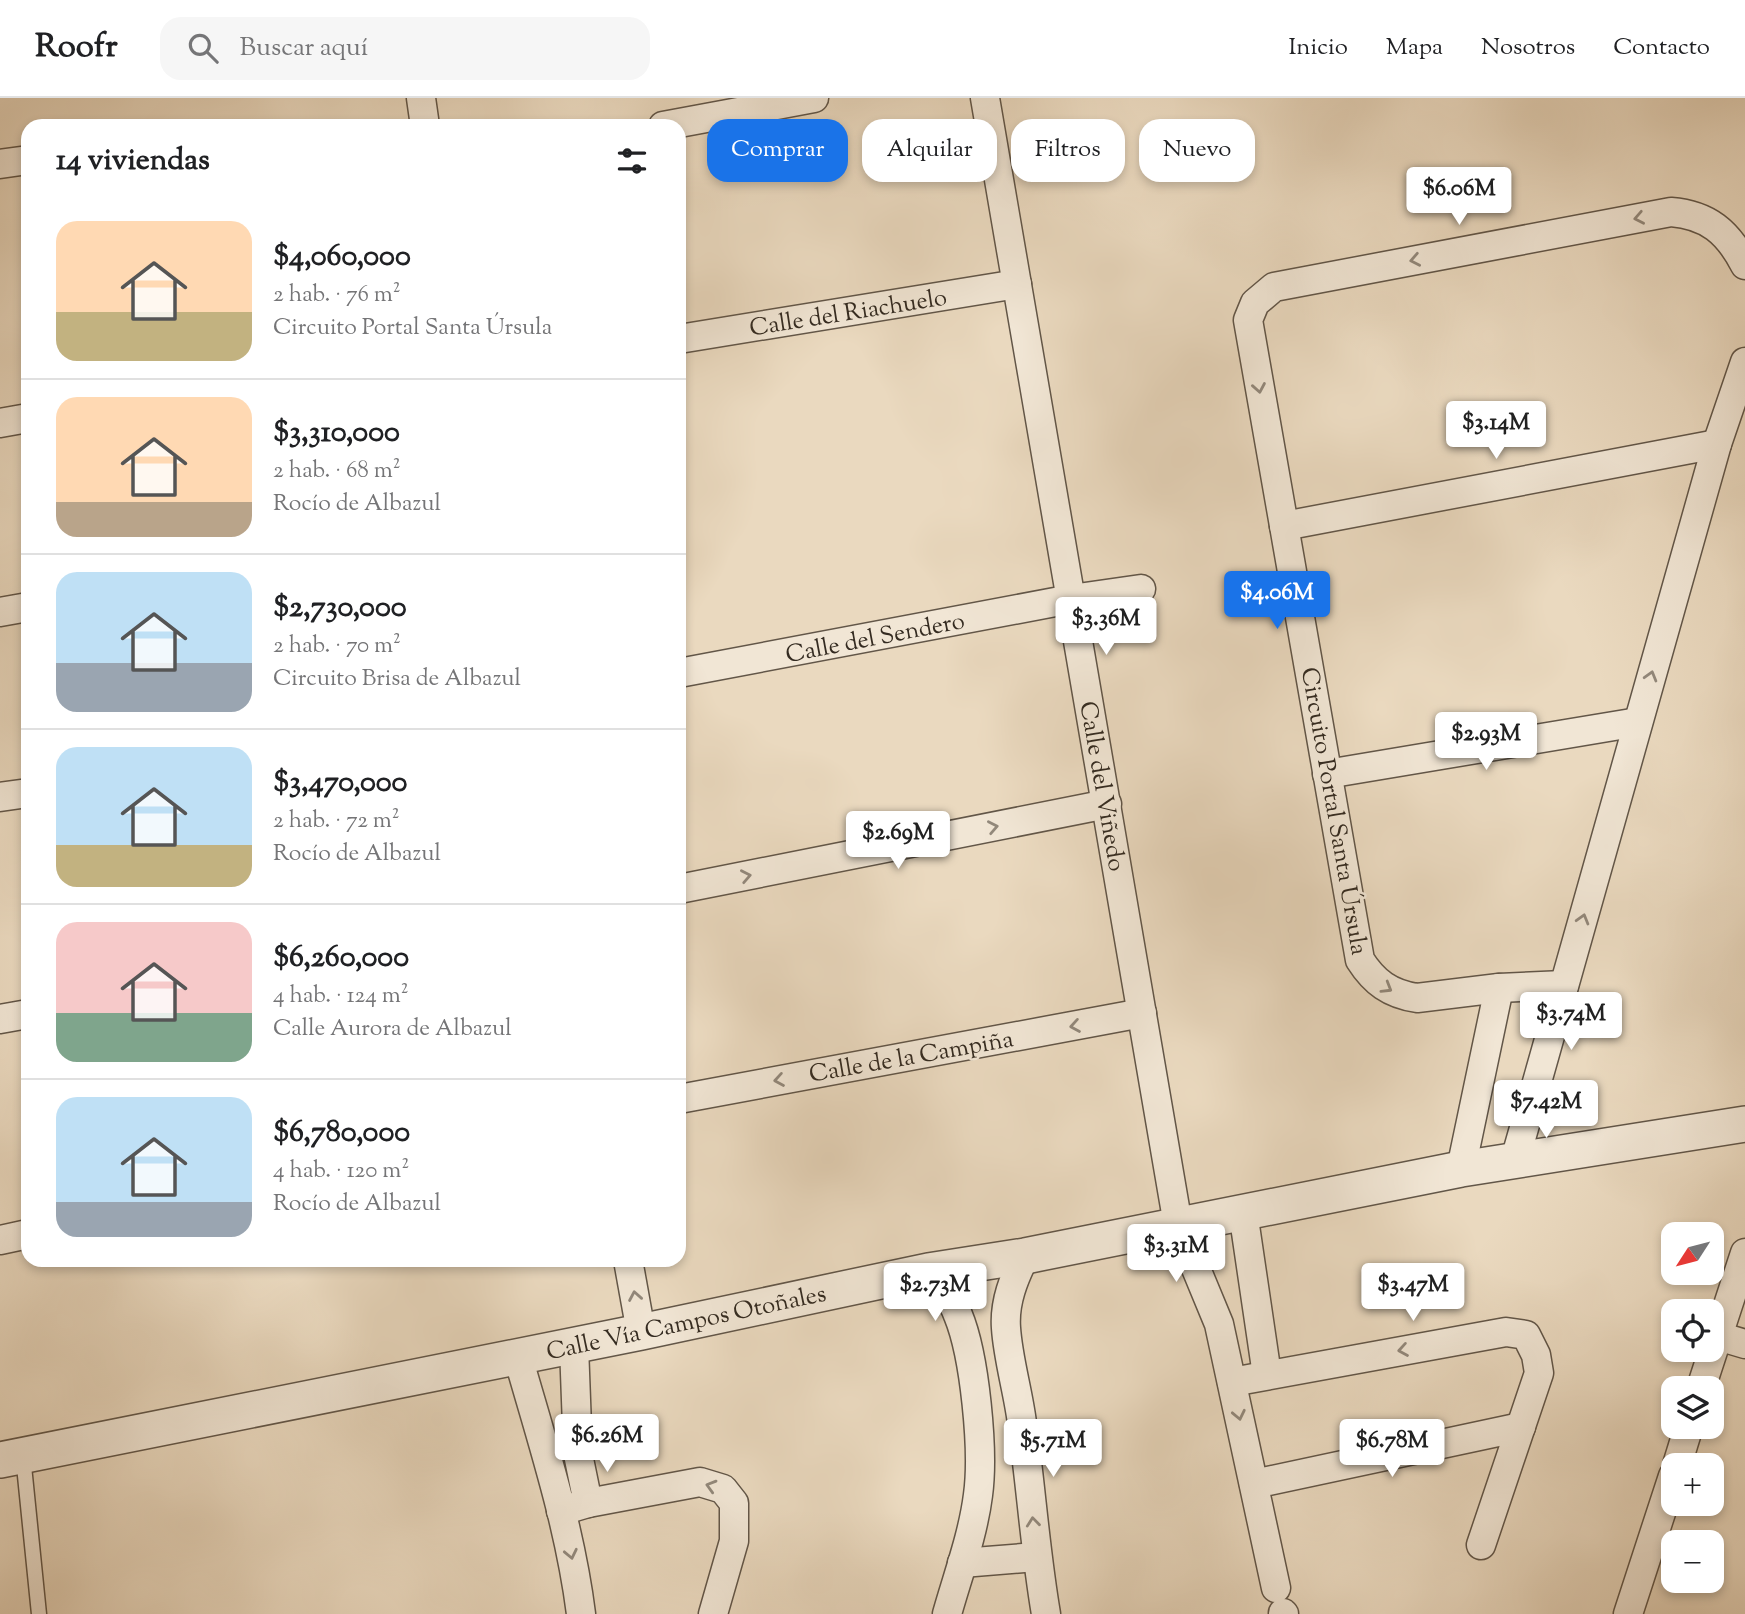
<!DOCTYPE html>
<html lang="es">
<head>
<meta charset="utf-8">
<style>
  body { margin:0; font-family:"Sorts Mill Goudy",serif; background:#f6f6f6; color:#202124; height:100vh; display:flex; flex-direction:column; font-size:26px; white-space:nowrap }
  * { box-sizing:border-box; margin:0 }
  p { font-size:23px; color:#757577 }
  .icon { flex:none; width:38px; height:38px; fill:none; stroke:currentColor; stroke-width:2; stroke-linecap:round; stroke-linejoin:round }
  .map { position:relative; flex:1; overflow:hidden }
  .side { position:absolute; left:21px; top:21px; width:665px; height:1148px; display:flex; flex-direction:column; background:#fff; border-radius:21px; box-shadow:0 4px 10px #0003 }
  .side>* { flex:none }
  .banner { position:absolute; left:707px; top:21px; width:665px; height:63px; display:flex; gap:14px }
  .needle { width:46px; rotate:234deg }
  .controls { position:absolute; left:1661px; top:1124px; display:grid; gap:14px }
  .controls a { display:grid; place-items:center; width:63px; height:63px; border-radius:14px; background:#fff; box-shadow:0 4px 10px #0003; font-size:35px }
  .price { position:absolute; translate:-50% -60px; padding:0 16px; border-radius:7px; background:#fff; color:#222; font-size:23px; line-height:46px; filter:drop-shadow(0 2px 4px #0008) }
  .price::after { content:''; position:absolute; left:50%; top:42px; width:21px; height:16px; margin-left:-10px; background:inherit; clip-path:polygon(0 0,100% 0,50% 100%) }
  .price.current { background:#1a73e8; color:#fff }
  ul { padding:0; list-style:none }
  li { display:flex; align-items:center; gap:21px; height:175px; padding:0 35px }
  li+li { border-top:2px solid #e0e0e0 }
  li span { display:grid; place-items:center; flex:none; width:196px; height:140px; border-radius:21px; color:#555 }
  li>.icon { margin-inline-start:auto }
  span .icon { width:84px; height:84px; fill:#fffc; stroke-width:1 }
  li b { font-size:30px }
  h2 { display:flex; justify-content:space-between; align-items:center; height:84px; padding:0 35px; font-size:30px }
  .pill { padding:0 24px; border-radius:21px; background:#fff; box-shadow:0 4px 10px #0003; font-size:24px; line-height:63px }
  .pill.current { background:#1a73e8; color:#fff }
  header { display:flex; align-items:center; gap:42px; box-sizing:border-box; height:98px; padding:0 35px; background:#fff; border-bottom:2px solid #e0e0e0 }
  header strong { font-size:33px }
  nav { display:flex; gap:38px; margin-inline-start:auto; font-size:24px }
  .search { width:490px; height:63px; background:#f6f6f6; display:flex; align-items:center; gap:18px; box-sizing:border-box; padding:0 24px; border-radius:21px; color:#757577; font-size:26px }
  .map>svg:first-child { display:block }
</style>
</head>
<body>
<header>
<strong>Roofr</strong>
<div class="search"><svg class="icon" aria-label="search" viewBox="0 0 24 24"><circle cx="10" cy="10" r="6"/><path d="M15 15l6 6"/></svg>Buscar aquí</div>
<nav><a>Inicio</a><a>Mapa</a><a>Nosotros</a><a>Contacto</a></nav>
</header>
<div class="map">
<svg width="1745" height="1516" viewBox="0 0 1745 1516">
  <rect width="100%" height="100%" fill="#ead9bf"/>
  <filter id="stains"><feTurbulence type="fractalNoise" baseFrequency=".00286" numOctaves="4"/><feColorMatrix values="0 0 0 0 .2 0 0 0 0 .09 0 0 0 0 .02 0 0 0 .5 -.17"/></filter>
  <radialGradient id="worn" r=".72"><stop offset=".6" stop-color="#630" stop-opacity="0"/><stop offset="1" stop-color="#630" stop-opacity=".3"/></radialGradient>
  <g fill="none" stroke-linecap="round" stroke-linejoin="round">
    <defs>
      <path id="service" d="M23,1358L39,1516"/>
      <g id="minor">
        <path d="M421,0L425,28"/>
        <path d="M985,0L1178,1127L1219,1226L1276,1490"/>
        <path d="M663,28L814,0"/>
        <path d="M0,66L28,62"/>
        <path d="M679,241L1017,186"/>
        <path d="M0,325L28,320"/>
        <path d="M1284,428L1717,346"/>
        <path d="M0,514L28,509"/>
        <path d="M679,575L1071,501L1141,491"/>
        <path d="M1327,676L1638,624"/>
        <path d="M0,699L28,695"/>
        <path d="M679,791L1107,706"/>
        <path d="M1564,887L1499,890L1417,900C1390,896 1374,884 1360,862L1248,222L1255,205L1274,189L1671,114C1708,117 1728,134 1745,167"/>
        <path d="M0,921L28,916"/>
        <path d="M679,1001L1142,915"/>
        <path d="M1515,1062L1717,346L1745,264"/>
        <path d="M1461,1071L1499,890"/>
        <path d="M1243,1114L1267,1277"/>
        <path d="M0,1142L28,1136"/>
        <path d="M1025,1158C1014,1180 1004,1204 1006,1230C1008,1261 1018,1293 1022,1325C1031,1388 1035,1452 1046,1516"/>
        <path d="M628,1162L641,1234"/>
        <path d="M928,1173C940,1187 952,1200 958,1217C975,1258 984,1353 978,1397C973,1437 958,1477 947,1516"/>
        <path d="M1718,1238L1745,1246"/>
        <path d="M574,1248L578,1356L588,1405"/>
        <path d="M518,1259C542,1343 570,1428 581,1516"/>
        <path d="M1232,1284L1506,1234L1526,1237L1536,1257L1539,1275L1481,1447"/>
        <path d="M1701,1290L1745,1155"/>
        <path d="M1677,1367L1689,1328"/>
        <path d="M1254,1386L1521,1329"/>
        <path d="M561,1413L588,1405L700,1384L723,1391L734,1405V1443L713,1516"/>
        <path d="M962,1465L1036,1459"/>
        <path d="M1283,1515L1284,1516"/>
        <path d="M1628,1516L1673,1378"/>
      </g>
      <path id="tertiary" d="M0,1362L641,1234L928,1173L1025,1158L1461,1071L1745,1026"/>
    </defs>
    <use href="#service" stroke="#625648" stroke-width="17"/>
    <use href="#minor" stroke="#625648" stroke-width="31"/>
    <use href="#tertiary" stroke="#625648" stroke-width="38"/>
    <use href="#service" stroke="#f1e6d5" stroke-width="14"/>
    <use href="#minor" stroke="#f1e6d5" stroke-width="28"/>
    <use href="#tertiary" stroke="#f1e6d5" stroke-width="35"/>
  </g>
  <defs><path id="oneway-chevron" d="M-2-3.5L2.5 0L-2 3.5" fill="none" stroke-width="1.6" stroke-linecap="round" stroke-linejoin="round" transform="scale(1.75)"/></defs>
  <g stroke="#92887b">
    <use href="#oneway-chevron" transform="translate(1639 120) rotate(169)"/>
    <use href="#oneway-chevron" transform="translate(1415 162) rotate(169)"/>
    <use href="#oneway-chevron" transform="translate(1259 290) rotate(80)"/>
    <use href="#oneway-chevron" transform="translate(1651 578) rotate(-74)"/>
    <use href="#oneway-chevron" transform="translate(993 729) rotate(-11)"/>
    <use href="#oneway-chevron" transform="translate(746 778) rotate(-11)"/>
    <use href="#oneway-chevron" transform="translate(1583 821) rotate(-74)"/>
    <use href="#oneway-chevron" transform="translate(1387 890) rotate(31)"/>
    <use href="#oneway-chevron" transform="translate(1075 928) rotate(170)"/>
    <use href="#oneway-chevron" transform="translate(779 982) rotate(170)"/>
    <use href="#oneway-chevron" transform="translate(635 1198) rotate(-100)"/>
    <use href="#oneway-chevron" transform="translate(1403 1252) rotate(170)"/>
    <use href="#oneway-chevron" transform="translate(1239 1317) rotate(78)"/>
    <use href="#oneway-chevron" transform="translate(711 1388) rotate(-164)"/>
    <use href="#oneway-chevron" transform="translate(1033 1424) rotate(-96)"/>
    <use href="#oneway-chevron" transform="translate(571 1456) rotate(78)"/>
  </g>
  <g text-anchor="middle" stroke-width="5" stroke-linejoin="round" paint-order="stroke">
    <g font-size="24" fill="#342b21" stroke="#f1e6d5">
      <text transform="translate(848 214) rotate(-9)" y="8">Calle del Riachuelo</text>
      <text transform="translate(875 539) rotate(-11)" y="8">Calle del Sendero</text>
      <text transform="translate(1103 688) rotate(80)" y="8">Calle del Viñedo</text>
      <text transform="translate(1335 713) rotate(80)" y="8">Circuito Portal Santa Úrsula</text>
      <text transform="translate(911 958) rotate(-10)" y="8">Calle de la Campiña</text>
      <text transform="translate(686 1224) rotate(-12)" y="8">Calle Vía Campos Otoñales</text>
    </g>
  </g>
  <rect width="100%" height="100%" filter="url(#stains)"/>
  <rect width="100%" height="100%" fill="url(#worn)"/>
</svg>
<div class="controls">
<a><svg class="needle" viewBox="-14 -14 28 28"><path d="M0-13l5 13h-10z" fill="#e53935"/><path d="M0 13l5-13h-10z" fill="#757577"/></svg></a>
<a><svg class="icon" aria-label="locate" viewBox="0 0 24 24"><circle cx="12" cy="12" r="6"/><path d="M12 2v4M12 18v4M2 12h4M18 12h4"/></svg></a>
<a><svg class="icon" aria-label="layers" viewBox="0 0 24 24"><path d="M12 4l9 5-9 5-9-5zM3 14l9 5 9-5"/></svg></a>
<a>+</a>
<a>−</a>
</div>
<b class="price" style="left:1459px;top:129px">$6.06M</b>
<b class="price" style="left:1496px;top:363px">$3.14M</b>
<b class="price current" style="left:1277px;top:533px">$4.06M</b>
<b class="price" style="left:1106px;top:559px">$3.36M</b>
<b class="price" style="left:1486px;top:674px">$2.93M</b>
<b class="price" style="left:898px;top:773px">$2.69M</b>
<b class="price" style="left:1571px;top:954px">$3.74M</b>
<b class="price" style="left:1546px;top:1042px">$7.42M</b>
<b class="price" style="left:1176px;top:1186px">$3.31M</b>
<b class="price" style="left:935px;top:1225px">$2.73M</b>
<b class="price" style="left:1413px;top:1225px">$3.47M</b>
<b class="price" style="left:607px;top:1376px">$6.26M</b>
<b class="price" style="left:1053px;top:1381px">$5.71M</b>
<b class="price" style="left:1392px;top:1381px">$6.78M</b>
<div class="banner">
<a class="pill current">Comprar</a>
<a class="pill">Alquilar</a>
<a class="pill">Filtros</a>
<a class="pill">Nuevo</a>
</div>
<section class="side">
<h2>14 viviendas<svg class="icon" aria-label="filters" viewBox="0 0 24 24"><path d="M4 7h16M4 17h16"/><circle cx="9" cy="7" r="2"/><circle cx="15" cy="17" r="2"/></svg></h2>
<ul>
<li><span style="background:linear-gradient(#ffd9b3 65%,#c2b280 0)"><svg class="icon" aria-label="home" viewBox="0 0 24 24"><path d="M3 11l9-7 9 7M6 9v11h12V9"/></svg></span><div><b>$4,060,000</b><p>2 hab. · 76 m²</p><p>Circuito Portal Santa Úrsula</p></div></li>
<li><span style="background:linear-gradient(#ffd9b3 75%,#b9a48a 0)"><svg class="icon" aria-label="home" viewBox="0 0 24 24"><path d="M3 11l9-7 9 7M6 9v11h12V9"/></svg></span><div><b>$3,310,000</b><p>2 hab. · 68 m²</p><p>Rocío de Albazul</p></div></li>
<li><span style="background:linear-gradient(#bfe0f5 65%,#9aa5b1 0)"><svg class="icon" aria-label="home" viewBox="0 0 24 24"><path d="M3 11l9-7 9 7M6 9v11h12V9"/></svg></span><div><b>$2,730,000</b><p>2 hab. · 70 m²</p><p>Circuito Brisa de Albazul</p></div></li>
<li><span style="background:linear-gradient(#bfe0f5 70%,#c2b280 0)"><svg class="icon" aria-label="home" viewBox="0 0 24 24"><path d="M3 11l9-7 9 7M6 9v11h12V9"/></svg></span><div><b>$3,470,000</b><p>2 hab. · 72 m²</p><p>Rocío de Albazul</p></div></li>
<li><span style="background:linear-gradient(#f6c9c9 65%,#7fa58c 0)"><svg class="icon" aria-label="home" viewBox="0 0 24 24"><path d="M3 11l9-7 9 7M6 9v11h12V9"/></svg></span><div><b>$6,260,000</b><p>4 hab. · 124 m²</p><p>Calle Aurora de Albazul</p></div></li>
<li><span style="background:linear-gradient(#bfe0f5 75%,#9aa5b1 0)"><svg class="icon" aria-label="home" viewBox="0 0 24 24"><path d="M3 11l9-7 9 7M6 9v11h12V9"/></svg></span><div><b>$6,780,000</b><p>4 hab. · 120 m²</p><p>Rocío de Albazul</p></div></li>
</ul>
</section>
</div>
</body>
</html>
